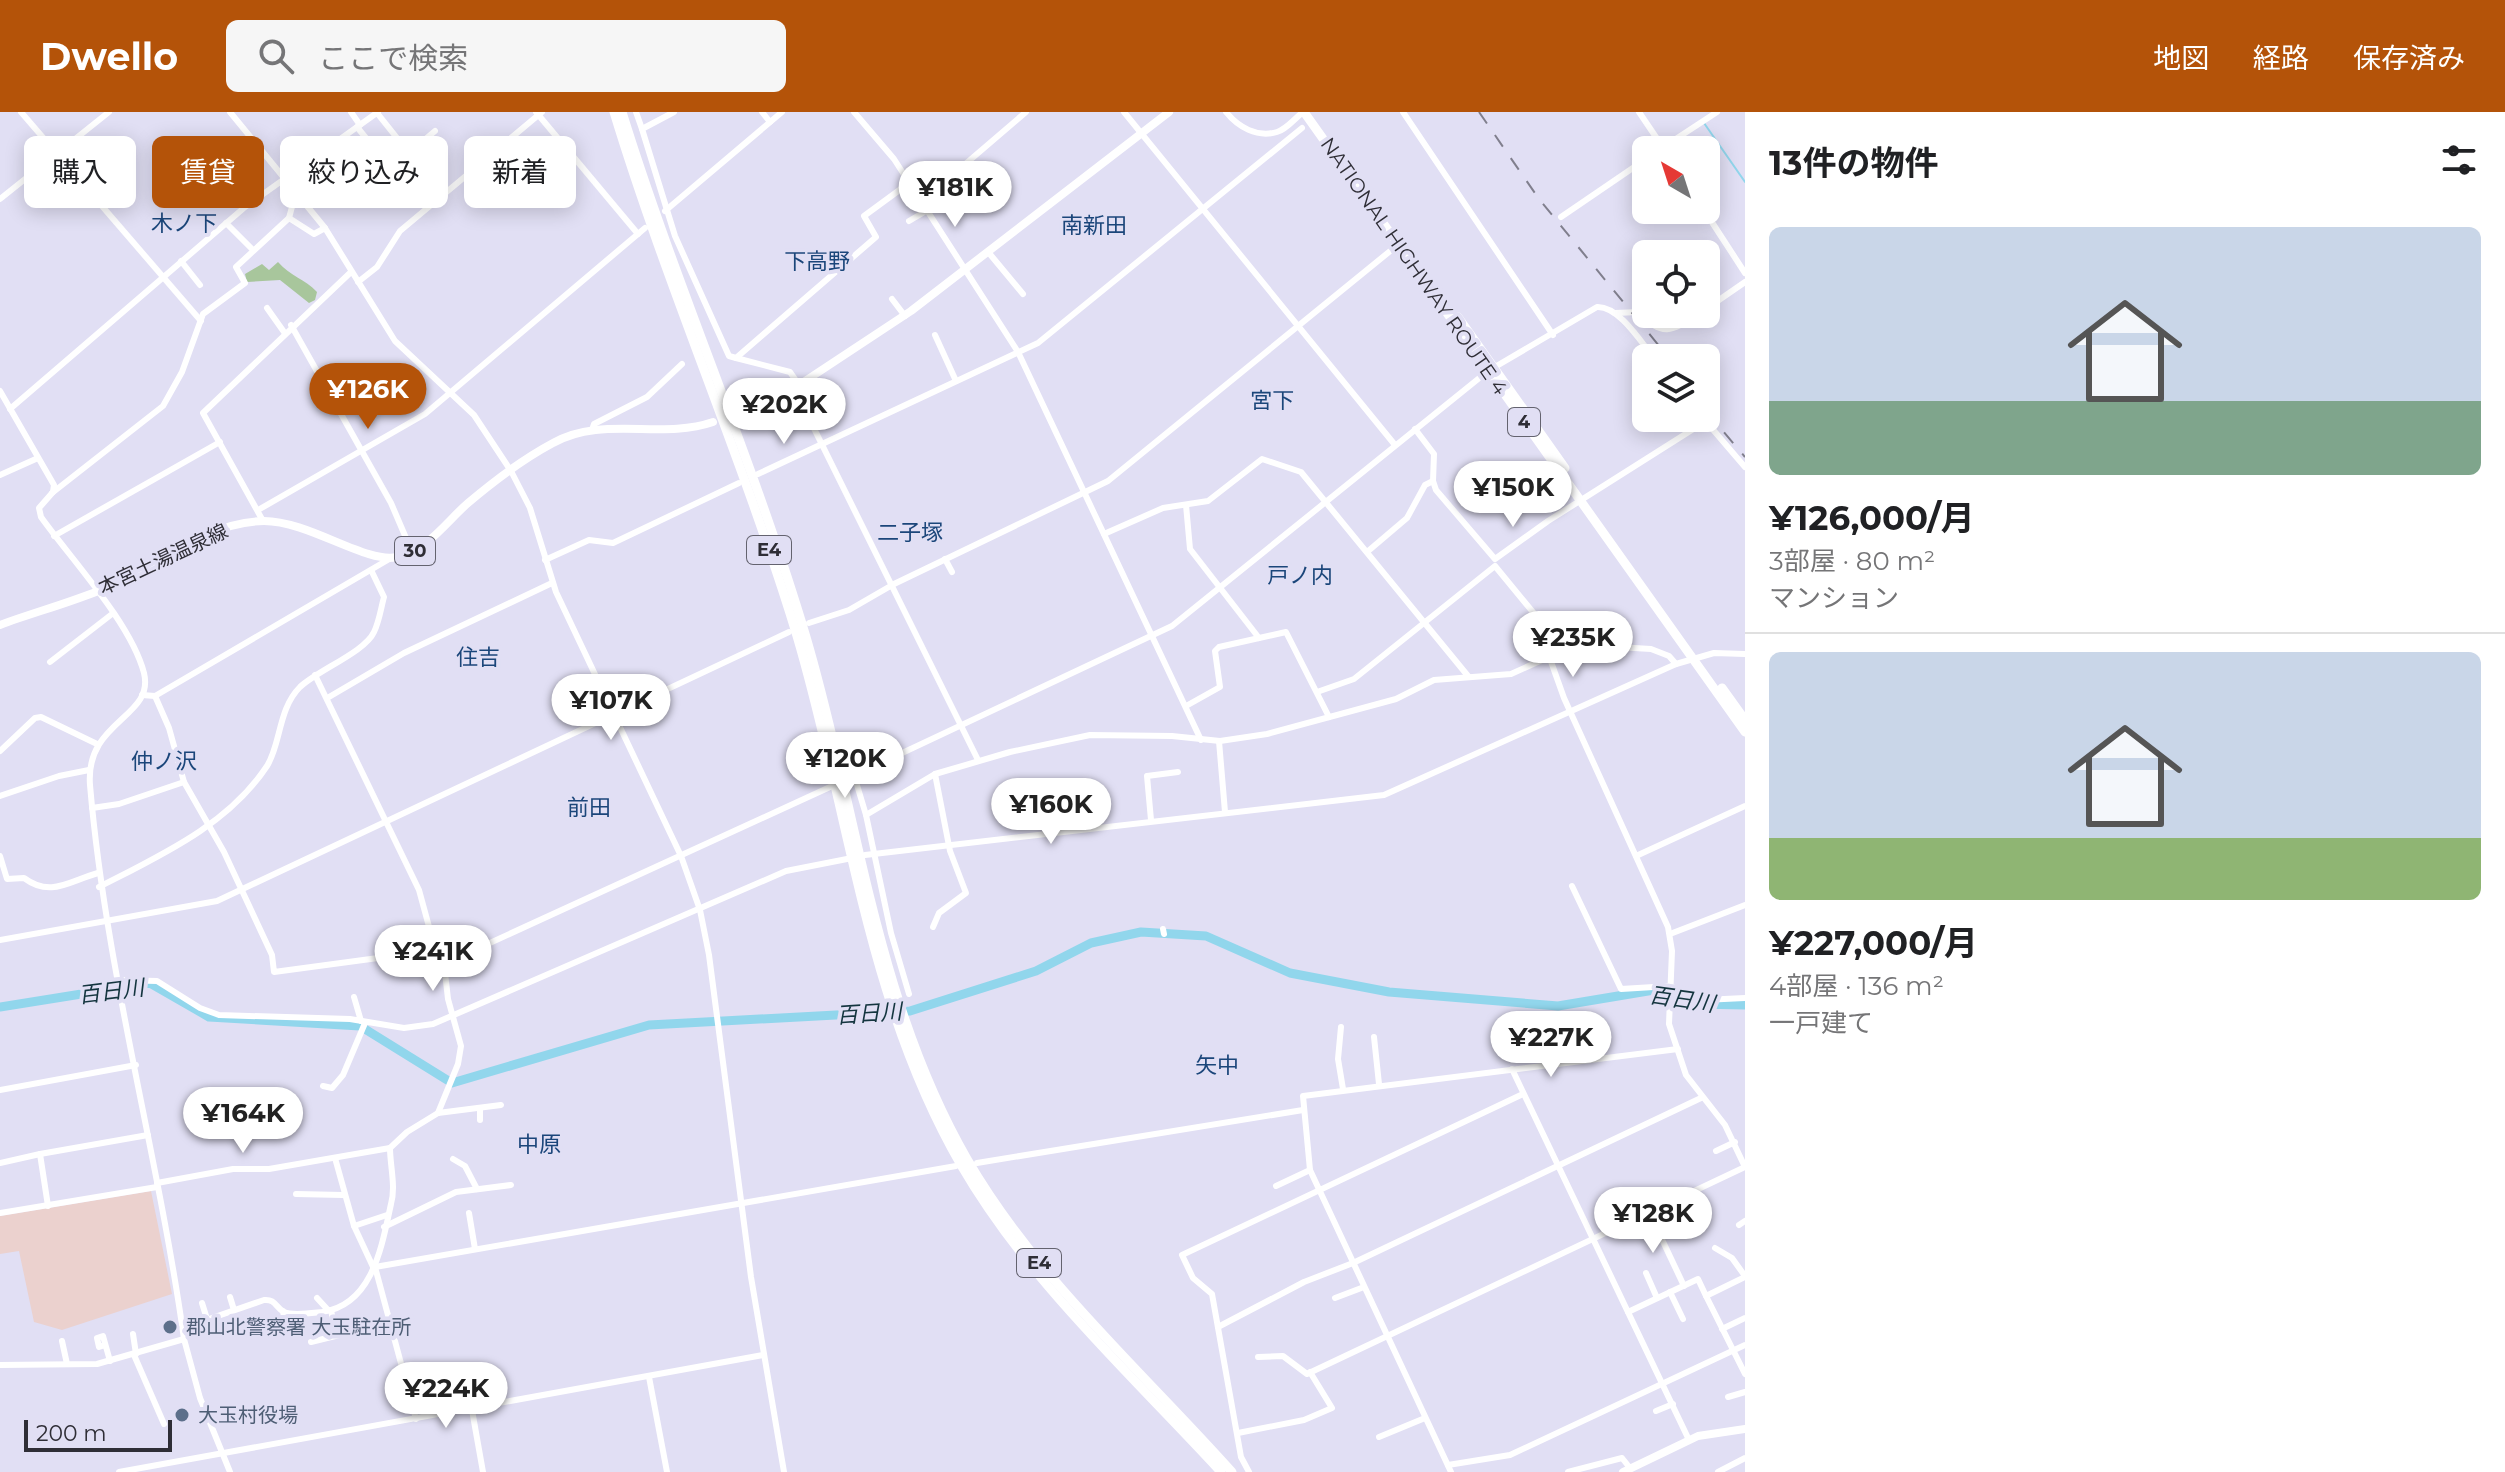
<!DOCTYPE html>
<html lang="ja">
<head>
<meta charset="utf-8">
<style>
  body { margin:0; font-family:Montserrat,"Noto Sans JP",sans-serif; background:#f6f6f6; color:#202124; height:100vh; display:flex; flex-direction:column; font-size:30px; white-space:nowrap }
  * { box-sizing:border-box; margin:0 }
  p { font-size:26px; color:#757577 }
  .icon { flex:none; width:44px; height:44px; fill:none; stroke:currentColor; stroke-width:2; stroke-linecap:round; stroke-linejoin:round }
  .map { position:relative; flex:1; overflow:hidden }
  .drawer { display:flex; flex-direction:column; background:#fff; width:760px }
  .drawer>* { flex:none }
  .top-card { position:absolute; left:24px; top:24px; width:760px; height:72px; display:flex; gap:16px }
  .needle { width:52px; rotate:321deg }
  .tools { position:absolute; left:1632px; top:24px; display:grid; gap:16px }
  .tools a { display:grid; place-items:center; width:88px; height:88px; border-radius:12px; background:#fff; box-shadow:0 4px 20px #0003; font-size:40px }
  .scale { position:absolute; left:24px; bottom:20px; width:148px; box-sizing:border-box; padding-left:8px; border:4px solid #2f2e36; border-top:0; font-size:22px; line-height:28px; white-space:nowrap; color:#2f2e36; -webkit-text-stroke:6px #e1dff4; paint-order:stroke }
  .price { position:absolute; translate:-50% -68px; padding:0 18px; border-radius:28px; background:#fff; color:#222; font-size:26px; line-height:52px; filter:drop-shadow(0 2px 4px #0008) }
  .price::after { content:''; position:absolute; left:50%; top:48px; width:24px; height:18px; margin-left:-12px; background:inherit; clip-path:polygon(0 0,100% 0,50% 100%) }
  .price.current { background:#b45309; color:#fff }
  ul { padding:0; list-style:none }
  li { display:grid; align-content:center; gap:16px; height:424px; padding:0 24px }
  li+li { border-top:2px solid #e0e0e0 }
  li span { display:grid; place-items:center; height:248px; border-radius:12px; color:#555 }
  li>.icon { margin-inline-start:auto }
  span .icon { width:144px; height:144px; fill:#fffc; stroke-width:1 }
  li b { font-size:34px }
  h2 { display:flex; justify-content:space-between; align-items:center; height:96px; padding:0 24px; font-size:34px }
  .chip { padding:0 28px; border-radius:12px; background:#fff; box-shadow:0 4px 20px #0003; font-size:28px; line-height:72px }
  .chip.current { background:#b45309; color:#fff }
  header { display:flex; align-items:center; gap:48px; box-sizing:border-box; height:112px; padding:0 40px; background:#b45309; color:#fff }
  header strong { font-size:38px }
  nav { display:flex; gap:44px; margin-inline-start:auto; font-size:28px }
  .search { width:560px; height:72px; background:#f6f6f6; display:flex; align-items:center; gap:20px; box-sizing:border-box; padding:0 28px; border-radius:12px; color:#757577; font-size:30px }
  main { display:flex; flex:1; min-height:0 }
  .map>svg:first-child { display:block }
</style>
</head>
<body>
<header>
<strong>Dwello</strong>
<div class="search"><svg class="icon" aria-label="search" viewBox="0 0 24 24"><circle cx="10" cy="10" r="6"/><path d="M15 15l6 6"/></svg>ここで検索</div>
<nav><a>地図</a><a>経路</a><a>保存済み</a></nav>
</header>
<main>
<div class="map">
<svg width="1745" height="1360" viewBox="0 0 1745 1360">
  <rect width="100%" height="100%" fill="#e1dff4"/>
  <path fill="#ebd1ce" d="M151,1079L172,1182L62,1218L34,1210L19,1139L0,1142V1104Z"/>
  <path fill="#a8c69c" d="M278,150C290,164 305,167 317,180L315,188L309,191L280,168L247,170L245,162L262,152L269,158Z"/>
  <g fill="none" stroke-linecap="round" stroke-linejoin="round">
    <path stroke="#91d6ec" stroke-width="2" d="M1704,11L1745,70"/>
    <path stroke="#91d6ec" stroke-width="9" d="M0,895L150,871L209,905L360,914L452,971L649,913L910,899L1036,859L1091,831L1141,820L1206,824L1290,861L1389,880L1558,894L1654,878L1671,880L1694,892L1745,893"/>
    <g stroke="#fff" stroke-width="6">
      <path d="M21,0L201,209"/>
      <path d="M230,0L325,116L395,229L474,303L511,359L530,396L556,480L681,744L700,798L709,843L751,1165L784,1360"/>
      <path d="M351,0L360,13"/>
      <path d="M536,0L638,122"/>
      <path d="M636,0L642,17"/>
      <path d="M674,0L642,17L675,124L729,244L736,246L876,125L864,104L909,71"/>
      <path d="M762,0L770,10"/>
      <path d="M854,0L894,47L1018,240L1201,628"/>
      <path d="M1124,0L1395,333"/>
      <path d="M1226,0C1238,15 1257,26 1277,20C1287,17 1295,6 1303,0"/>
      <path d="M1403,0L1553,223"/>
      <path d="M1639,0L1664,37"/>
      <path d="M377,1L409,41L435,19"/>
      <path d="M337,29L364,62L383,47L357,15"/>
      <path d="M1659,38L1717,0"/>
      <path d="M313,45L344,84"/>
      <path d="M210,66L254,28"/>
      <path d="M0,87L109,0"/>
      <path d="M921,90L1026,0"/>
      <path d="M1704,98L1745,161"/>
      <path d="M665,99L782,0"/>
      <path d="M1561,105L1646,47"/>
      <path d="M289,106L296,80"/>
      <path d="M909,109L926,99"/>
      <path d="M226,111L253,138"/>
      <path d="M989,141L1023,182"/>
      <path d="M181,149L200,173"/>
      <path d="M358,170L377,155L400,119L542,0"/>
      <path d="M1706,179L1712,193"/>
      <path d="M892,187L905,204"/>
      <path d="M267,196L284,220"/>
      <path d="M1706,197L1745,170"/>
      <path d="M1615,201L1639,200C1662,226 1672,219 1698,202"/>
      <path d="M291,213L391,391L412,440"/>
      <path d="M935,223L956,269"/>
      <path d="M736,246L790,260L799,273"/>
      <path d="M794,276L978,648"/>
      <path d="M0,279L54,373L53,380L39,396L41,405C71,447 131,511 144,561C155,606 85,608 90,673C106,860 158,1041 184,1227L200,1286L230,1360"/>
      <path d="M10,297L245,95L378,0"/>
      <path d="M1703,306L1745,355"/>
      <path d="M1415,317L1434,342L1433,369L1436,378L1495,447L1548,409L1706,309"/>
      <path d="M592,318L594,312L647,285L682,252"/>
      <path d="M758,362L1038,231L1302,16"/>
      <path d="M0,363L38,346"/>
      <path d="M52,381L163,294L182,260L203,202L245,171L236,155L289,106L314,122L325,116"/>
      <path d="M1186,393L1190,437L1259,526"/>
      <path d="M258,398L425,302L645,116"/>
      <path d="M263,409L203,301L351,160"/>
      <path d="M1104,422L1163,396L1208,389L1262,347L1301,360L1468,564"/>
      <path d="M54,424L220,330"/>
      <path d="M1367,440L1407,406L1425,373L1433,369"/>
      <path d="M945,447L952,460"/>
      <path d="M545,448L589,428L613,431L739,371"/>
      <path d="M809,511L849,498L894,472L1108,369L1400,131"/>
      <path d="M1549,544L1564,586L1668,815L1672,839L1669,912L1686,963L1725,1013L1745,1055"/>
      <path d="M50,550L112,502"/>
      <path d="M315,563L419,778L434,833L444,852L448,887L461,934L458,952L438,1001"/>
      <path d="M1317,580L1354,567L1495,454L1564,538"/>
      <path d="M142,583L155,584L391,446"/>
      <path d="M155,584L169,616L184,670L224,740L272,843L274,860L378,846L434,833"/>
      <path d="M329,585L404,541L552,471"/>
      <path d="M1186,594L1220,575L1215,539L1219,535L1286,520L1329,605"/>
      <path d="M1219,629L1225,700"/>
      <path d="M0,639L35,606L41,605L97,632"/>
      <path d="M854,663L866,703"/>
      <path d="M849,666L1172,514L1488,259L1597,195C1619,194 1641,230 1654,246"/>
      <path d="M0,684L59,664L89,658"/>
      <path d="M92,696L119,692L184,670"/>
      <path d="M1151,708L1147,664L1178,660"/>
      <path d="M865,743L1384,683L1676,552L1714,541L1745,542"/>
      <path d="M0,744L7,767L24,766C51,786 69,769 98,761"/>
      <path d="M1636,744L1745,694"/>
      <path d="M1572,774L1621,877L1670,874L1703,888L1745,886"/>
      <path d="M99,775C161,743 228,713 267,654C281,632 278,597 300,575C318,558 365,540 374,520C379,510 381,496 384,485L372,460"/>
      <path d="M933,815L939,801L966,781L950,739L935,662"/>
      <path d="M1163,817L1164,822"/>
      <path d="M1670,822L1745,793"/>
      <path d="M0,828L217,789L789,520"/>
      <path d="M444,852L830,675"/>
      <path d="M119,868L157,869L200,896L219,903L350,907L404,916L433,912L786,759L847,747"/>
      <path d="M909,882L891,821L866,703L935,662L1010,640L1090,623L1172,624L1220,629L1267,622L1396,587L1434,568L1511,562L1564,538L1600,534L1651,537L1669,544L1676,552"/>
      <path d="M354,885L361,909"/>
      <path d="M1341,915L1338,947L1343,977"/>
      <path d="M1374,925L1379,972"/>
      <path d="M1512,957L1689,1328"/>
      <path d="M323,974L332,976L343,963L365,911"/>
      <path d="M0,978L136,953"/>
      <path d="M480,996V1008"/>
      <path d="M1716,1039L1735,1030"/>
      <path d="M335,1046L354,1114"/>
      <path d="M453,1047L465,1054L477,1077"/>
      <path d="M0,1051L40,1042"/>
      <path d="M977,1051L1303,998"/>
      <path d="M157,1071L233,1057H269L390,1036L407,1020L438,1001L501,993"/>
      <path d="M1276,1074L1310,1058"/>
      <path d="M296,1082L343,1083"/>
      <path d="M48,1094L40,1042L148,1023"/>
      <path d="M1649,1100L1684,1174"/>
      <path d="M0,1101L157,1075"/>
      <path d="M469,1101L475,1137"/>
      <path d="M1739,1113L1745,1109"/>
      <path d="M384,1115L456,1080L511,1073"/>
      <path d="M1715,1136L1732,1146L1745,1164"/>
      <path d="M375,1155L956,1054"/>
      <path d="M375,1155L416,1307"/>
      <path d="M374,1157L354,1114L387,1103"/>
      <path d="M1646,1161L1657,1186"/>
      <path d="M1670,1180L1683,1207"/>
      <path d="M1706,1184L1745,1262"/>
      <path d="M230,1185L234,1198"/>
      <path d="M317,1186L328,1198"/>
      <path d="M1335,1186L1364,1175"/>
      <path d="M202,1191L207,1207"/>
      <path d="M331,1198L336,1223"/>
      <path d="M283,1199L286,1217"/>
      <path d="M1628,1200L1698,1167L1706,1184L1745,1165"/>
      <path d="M1218,1215L1304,1170L1353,1151L1701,986"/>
      <path d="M183,1216L264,1188C276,1187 275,1195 284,1200C293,1204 312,1201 322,1200C373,1193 382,1133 391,1092C396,1075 390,1053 390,1036"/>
      <path d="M1722,1217L1745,1206"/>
      <path d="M133,1222L136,1242"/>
      <path d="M62,1229L67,1252"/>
      <path d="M311,1230L392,1210"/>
      <path d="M105,1233L99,1235L97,1226L103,1224L110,1249"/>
      <path d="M134,1243L164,1312"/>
      <path d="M1258,1245L1283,1244L1307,1262L1745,1055"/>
      <path d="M0,1253L97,1252L184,1227"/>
      <path d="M649,1265L667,1360"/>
      <path d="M1728,1285L1745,1280"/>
      <path d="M472,1298L483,1360"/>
      <path d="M1656,1299L1673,1292"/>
      <path d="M1238,1321L1304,1308L1332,1296L1310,1260"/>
      <path d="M1379,1325L1425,1306"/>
      <path d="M1448,1353L1510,1343L1745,1233"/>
      <path d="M119,1360L763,1243"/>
      <path d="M1249,1360L1241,1345L1212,1182L1193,1166L1182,1143L1523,982"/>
      <path d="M1451,1360L1310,1058L1303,984L1678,937"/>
      <path d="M1568,1360L1622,1346L1630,1356"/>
      <path d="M1718,1360L1745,1346"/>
    </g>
    <g stroke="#fff" stroke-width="8">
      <path d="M737,301L799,273L911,199L1169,0"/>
      <path d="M0,513C32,501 66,492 98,479C153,457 203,410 264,409C309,409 366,452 397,445C428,438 446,410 468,391C494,369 523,347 553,331C602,303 661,328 713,310"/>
      <path d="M1623,1360L1698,1324L1745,1317"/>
    </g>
    <g stroke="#fff" stroke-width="9">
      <path d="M614,0C668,177 743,347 797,524C850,702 866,889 961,1053C1029,1170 1130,1261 1221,1360"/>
      <path d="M622,0C677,177 753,347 806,525C858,700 874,885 967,1047C1036,1166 1141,1258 1232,1360"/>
      <path d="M1304,0L1745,620"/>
      <path d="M1458,205L1565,356"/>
      <path d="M1722,576L1745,608"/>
    </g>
    <g stroke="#807f8d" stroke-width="2" stroke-dasharray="14 14" stroke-linecap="butt">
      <path d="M1479,0L1539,87L1669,246"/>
      <path d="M1706,299L1745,345"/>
    </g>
  </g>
  <g fill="#5c6f8a" stroke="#e1dff4" stroke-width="3">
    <circle cx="170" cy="1215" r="8"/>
    <circle cx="182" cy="1303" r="8"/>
  </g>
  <g text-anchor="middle" stroke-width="8" stroke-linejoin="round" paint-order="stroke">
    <g fill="#e1dff4" stroke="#64636f" stroke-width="2">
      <rect x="1508" y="296" width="32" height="28" rx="6"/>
      <rect x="747" y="424" width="44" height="28" rx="6"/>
      <rect x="395" y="425" width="40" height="28" rx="6"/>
      <rect x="1017" y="1137" width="44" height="28" rx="6"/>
    </g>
    <g font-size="18" font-weight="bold" fill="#2f2e36">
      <text x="1524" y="316">4</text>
      <text x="769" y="444">E4</text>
      <text x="415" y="445">30</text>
      <text x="1039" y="1157">E4</text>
    </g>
    <g font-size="20" fill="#2f2e36" stroke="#e1dff4">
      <text transform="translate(1414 154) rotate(55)" y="7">NATIONAL HIGHWAY ROUTE 4</text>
      <text transform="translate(163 447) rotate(-25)" y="7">本宮土湯温泉線</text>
    </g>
    <g font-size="20" fill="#4e5e75" stroke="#e1dff4" text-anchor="start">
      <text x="186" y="1222">郡山北警察署 大玉駐在所</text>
      <text x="198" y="1310">大玉村役場</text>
    </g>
    <g font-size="22" fill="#1b467a" stroke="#e1dff4">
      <text x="184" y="119">木ノ下</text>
      <text x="1094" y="121">南新田</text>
      <text x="817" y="157">下高野</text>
      <text x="1272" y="296">宮下</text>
      <text x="910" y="428">二子塚</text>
      <text x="1300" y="471">戸ノ内</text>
      <text x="478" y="553">住吉</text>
      <text x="164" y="657">仲ノ沢</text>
      <text x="589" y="703">前田</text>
      <text x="1217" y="961">矢中</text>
      <text x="539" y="1040">中原</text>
    </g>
    <g font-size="22" font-style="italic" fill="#14353f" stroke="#e1dff4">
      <text transform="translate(111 879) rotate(-7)" y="8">百日川</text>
      <text transform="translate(1682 887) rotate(8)" y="8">百日川</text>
      <text transform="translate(869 901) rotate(-4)" y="8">百日川</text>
    </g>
  </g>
</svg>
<div class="tools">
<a><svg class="needle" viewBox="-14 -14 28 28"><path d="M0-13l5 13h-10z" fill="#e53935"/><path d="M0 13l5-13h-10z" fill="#757577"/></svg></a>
<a><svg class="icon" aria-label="locate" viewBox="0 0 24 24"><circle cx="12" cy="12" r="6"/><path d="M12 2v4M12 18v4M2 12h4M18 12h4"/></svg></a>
<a><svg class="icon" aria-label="layers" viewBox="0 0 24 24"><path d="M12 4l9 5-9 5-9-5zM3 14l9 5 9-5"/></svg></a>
</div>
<div class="scale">200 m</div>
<b class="price" style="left:955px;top:117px">¥181K</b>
<b class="price current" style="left:368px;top:319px">¥126K</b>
<b class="price" style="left:784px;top:334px">¥202K</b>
<b class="price" style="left:1513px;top:417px">¥150K</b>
<b class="price" style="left:1573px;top:567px">¥235K</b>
<b class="price" style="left:611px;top:630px">¥107K</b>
<b class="price" style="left:845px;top:688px">¥120K</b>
<b class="price" style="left:1051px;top:734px">¥160K</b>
<b class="price" style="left:433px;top:881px">¥241K</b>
<b class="price" style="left:1551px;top:967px">¥227K</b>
<b class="price" style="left:243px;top:1043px">¥164K</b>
<b class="price" style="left:1653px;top:1143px">¥128K</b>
<b class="price" style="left:446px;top:1318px">¥224K</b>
<div class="top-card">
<a class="chip">購入</a>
<a class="chip current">賃貸</a>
<a class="chip">絞り込み</a>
<a class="chip">新着</a>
</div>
</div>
<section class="drawer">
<h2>13件の物件<svg class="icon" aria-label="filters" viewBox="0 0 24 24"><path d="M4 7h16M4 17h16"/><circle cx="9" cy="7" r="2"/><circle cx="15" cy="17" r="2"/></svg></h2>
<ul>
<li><span style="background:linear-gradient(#c9d6e8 70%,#7fa58c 0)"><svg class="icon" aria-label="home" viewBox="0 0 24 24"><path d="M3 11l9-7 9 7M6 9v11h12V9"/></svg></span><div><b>¥126,000/月</b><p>3部屋 · 80 m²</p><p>マンション</p></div></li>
<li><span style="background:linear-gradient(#c9d6e8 75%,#8fb573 0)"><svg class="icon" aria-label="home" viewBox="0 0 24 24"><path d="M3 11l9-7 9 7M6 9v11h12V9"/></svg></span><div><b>¥227,000/月</b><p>4部屋 · 136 m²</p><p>一戸建て</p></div></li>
</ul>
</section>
</main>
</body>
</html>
